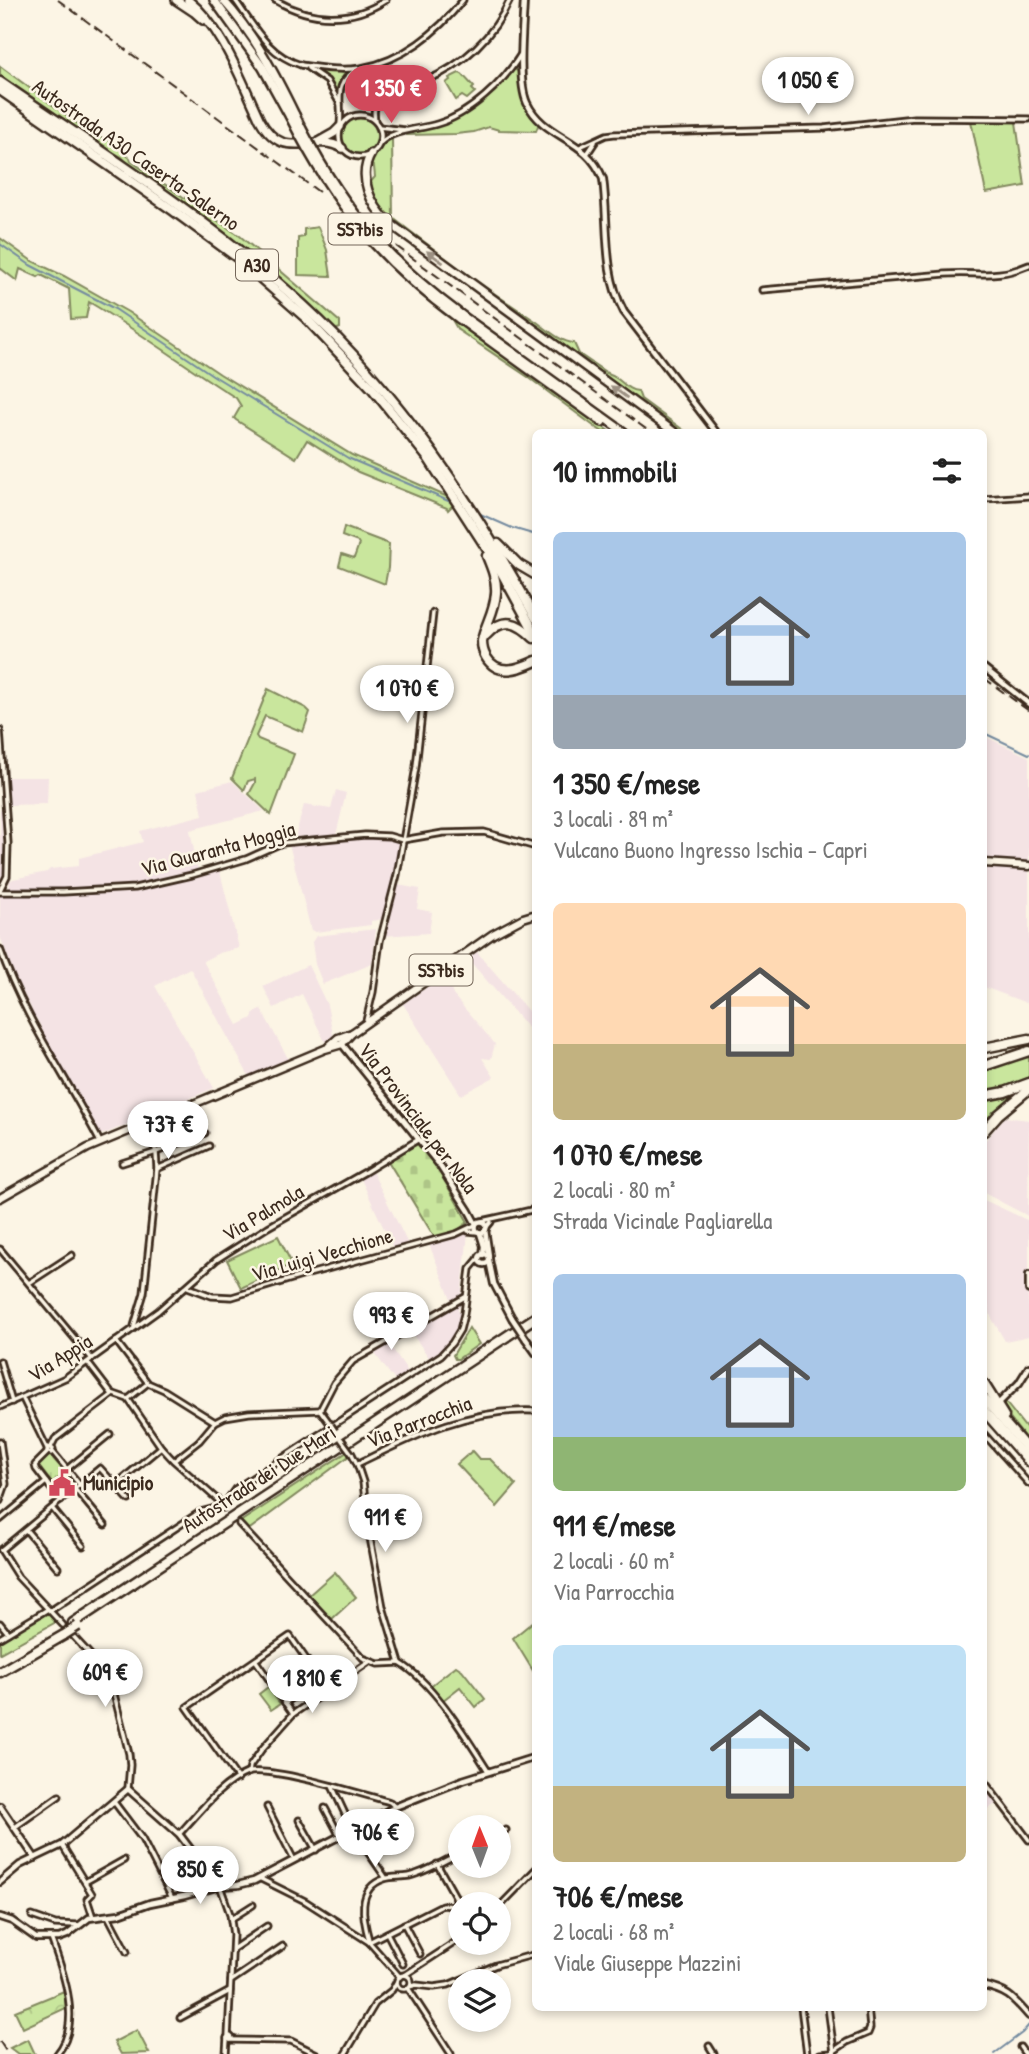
<!DOCTYPE html>
<html lang="it">
<head>
<meta charset="utf-8">
<style>
  body { margin:0; font-family:"Patrick Hand",sans-serif; background:#f6f6f6; color:#222; height:100vh; display:flex; flex-direction:column; font-size:26px; white-space:nowrap }
  * { box-sizing:border-box; margin:0 }
  p { font-size:23px; color:#767676 }
  .icon { flex:none; width:38px; height:38px; fill:none; stroke:currentColor; stroke-width:2; stroke-linecap:round; stroke-linejoin:round }
  .map { position:relative; flex:1; overflow:hidden }
  .side { position:absolute; left:532px; top:429px; width:455px; height:1582px; display:flex; flex-direction:column; background:#fff; border-radius:10px; box-shadow:0 4px 10px #0003 }
  .side>* { flex:none }
  .needle { width:46px; rotate:359deg }
  .fabs { position:absolute; left:448px; top:1815px; display:grid; gap:14px }
  .fabs a { display:grid; place-items:center; width:63px; height:63px; border-radius:50%; background:#fff; box-shadow:0 4px 10px #0003; font-size:35px }
  .price { position:absolute; translate:-50% -60px; padding:0 16px; border-radius:24px; background:#fff; color:#222; font-size:23px; line-height:46px; filter:drop-shadow(0 2px 4px #0008) }
  .price::after { content:''; position:absolute; left:50%; top:42px; width:21px; height:16px; margin-left:-10px; background:inherit; clip-path:polygon(0 0,100% 0,50% 100%) }
  .price.active { background:#d1495b; color:#fff }
  ul { padding:0; list-style:none }
  li { display:grid; align-content:center; gap:14px; height:371px; padding:0 21px }
  li span { display:grid; place-items:center; height:217px; border-radius:10px; color:#555 }
  li>.icon { margin-inline-start:auto }
  span .icon { width:126px; height:126px; fill:#fffc; stroke-width:1 }
  li b { font-size:30px }
  h2 { display:flex; justify-content:space-between; align-items:center; height:84px; padding:0 21px; font-size:30px }
  .map>svg:first-child { display:block }
</style>
</head>
<body>
<div class="map">
<svg width="1029" height="2054" viewBox="0 0 1029 2054">
  <defs>
    <pattern id="forest-crowns" width="20" height="18" patternUnits="userSpaceOnUse" patternTransform="scale(1.75)"><rect width="20" height="18" fill="#c9e69d"/><path d="M2 6a3 3 0 1 1 6 0M12 15a3 3 0 1 1 6 0" fill="none" stroke="#aec587"/></pattern>
    <pattern id="cemetery-stones" width="16" height="16" patternUnits="userSpaceOnUse" patternTransform="scale(1.75)"><rect width="16" height="16" fill="#c9e69d"/><path d="M2 7V4a2 2 0 0 1 4 0v3zM10 15v-3a2 2 0 0 1 4 0v3z" fill="#aec587"/></pattern>
    <pattern id="park-tufts" width="24" height="20" patternUnits="userSpaceOnUse" patternTransform="scale(1.75)"><rect width="24" height="20" fill="#c9e69d"/><path d="M3 7l-1-3M5 7V3M7 7l1-3M15 17l-1-3M17 17v-4M19 17l1-3" fill="none" stroke="#aec587"/></pattern>
  </defs>
  <rect width="100%" height="100%" fill="#fcf5e5"/>
  <filter id="ink" filterUnits="userSpaceOnUse"><feTurbulence type="fractalNoise" baseFrequency=".0143" numOctaves="2"/><feDisplacementMap in="SourceGraphic" scale="14" xChannelSelector="R" yChannelSelector="G"/><feConvolveMatrix kernelMatrix="1 2 1 2 8 2 1 2 1" color-interpolation-filters="sRGB"/></filter>
  <g filter="url(#ink)">
    <g fill="#f4e3e4">
      <path d="M984,736L1029,757V1004L984,987Z"/>
      <path d="M5,777H48L47,804L8,805Z"/>
      <path d="M232,781L264,811L190,830L198,871L187,875L137,883L136,886L117,888L69,890L63,889L61,891L9,889L10,881L13,879L47,872L50,869L79,866V858L143,842L140,831L203,815L198,790Z"/>
      <path d="M336,790L346,793L336,835L295,837L304,805L331,809Z"/>
      <path d="M4,809L5,821L2,822L5,864L7,869L6,878L0,886V810Z"/>
      <path d="M365,838L396,840L399,842L394,872L383,919L371,921V925L315,932L311,930L289,844Z"/>
      <path d="M219,868L239,948L219,953L203,961L238,1025L252,1018L254,1013L261,1009L290,1062L250,1078L190,968L155,986L214,1088L104,1134H99L72,1084L61,1069L36,1017L33,1018L30,1011L32,1010L15,977L0,936V895L7,893L64,895L131,890L134,892L143,891L145,890L144,888L194,876Z"/>
      <path d="M397,885L420,889L417,909L432,912L429,933L382,936Z"/>
      <path d="M376,929L372,964L323,984L315,964L312,942L316,936Z"/>
      <path d="M477,952L535,1019V1036L468,959Z"/>
      <path d="M308,965L327,1005L333,1035V1037L325,1042L302,994L274,1008L263,986Z"/>
      <path d="M446,974L453,995L495,1044L491,1059L482,1058L494,1077L461,1095L403,1004Z"/>
      <path d="M1005,1117L1029,1120L1028,1216L984,1193V1142Z"/>
      <path d="M372,1170V1171L408,1244L393,1248L360,1177Z"/>
      <path d="M984,1200L1029,1221V1264L1026,1280L1029,1308V1336L1005,1341L991,1317L984,1288Z"/>
      <path d="M468,1233L460,1307L457,1309L460,1313L458,1325L445,1347L430,1359L408,1328L452,1302L429,1244Z"/>
      <path d="M388,1342L409,1373L396,1382L372,1350Z"/>
      <path d="M984,1784L997,1803L984,1812Z"/>
    </g>
    <g fill="#c9e69d" stroke="#82885e" stroke-width="2">
      <path d="M0,66L97,138H106L130,158L131,161L240,236L340,322V328L335,330L257,258L203,217L128,164L122,157L108,150L0,75Z"/>
      <path d="M514,69L520,72L525,104L539,123L536,131L499,130L489,127L474,132L456,134L407,135L406,133L445,124L468,112Z"/>
      <path d="M459,73L462,74L474,87L472,89L475,92L467,99L462,96L456,100L446,83L450,80L449,78Z"/>
      <circle cx="359" cy="136" r="18"/>
      <path d="M971,121L1016,122L1025,186L986,193Z"/>
      <path d="M392,137L393,218C440,254 487,290 537,322C548,330 561,342 574,343L579,354L610,375C621,378 625,390 638,391L641,399L686,432H678L388,218L379,207L369,184L375,177L374,167L369,163C371,158 388,139 392,137Z"/>
      <path d="M318,227L327,250L331,276L298,275V238L304,237V229Z"/>
      <path d="M0,238L32,261L64,276L128,312L220,374L352,455L448,497L454,504L448,510L447,508L358,472L307,440L296,458L236,420L234,418L241,406L236,398C187,367 140,332 89,302L86,318L71,319L69,289L41,275L38,277L20,269L17,281L0,268Z"/>
      <path d="M451,318L610,432H603L595,427L528,377L458,330Z"/>
      <path d="M344,527L389,544L388,568L385,584L339,566L342,554L354,558L359,544L358,542L342,536Z"/>
      <path d="M268,689L306,708L310,712L303,732L265,716L256,736L258,739L294,754L271,815L249,794L255,783V779L248,781L244,790L232,778Z"/>
      <path d="M1029,1054V1081L984,1094V1071L1000,1066L1005,1061Z"/>
      <path d="M1026,1087L984,1128V1098Z"/>
      <path d="M278,1236L292,1264L241,1288L227,1260Z"/>
      <path d="M469,1328L479,1344L458,1359H455L453,1355Z"/>
      <path d="M1006,1403L1029,1432V1443L1001,1407Z"/>
      <path d="M472,1451L479,1459H490L516,1485L497,1507L457,1464Z"/>
      <path d="M347,1452L349,1456L247,1531L240,1522Z"/>
      <path d="M335,1572L356,1597L332,1619L309,1595Z"/>
      <path d="M47,1612L56,1622L0,1653V1640Z"/>
      <path d="M535,1620V1674L513,1638Z"/>
      <path d="M456,1666L462,1670L485,1699L476,1707L460,1687L442,1701L429,1687Z"/>
      <path d="M268,1687L280,1704L271,1710L259,1694Z"/>
      <path d="M137,2030L149,2053L121,2054L114,2042Z"/>
    </g>
    <g fill="url(#forest-crowns)" stroke="#82885e" stroke-width="2">
      <path d="M64,1991L66,2008L23,2028L15,2011Z"/>
      <path d="M28,2039L35,2054H18L10,2048Z"/>
    </g>
    <path fill="url(#cemetery-stones)" stroke="#82885e" stroke-width="2" d="M419,1143L436,1166L468,1222L454,1233L435,1238L388,1161Z"/>
    <g fill="url(#park-tufts)" stroke="#82885e" stroke-width="2">
      <path d="M315,69L324,71H352L342,80L338,93L327,78Z"/>
      <path d="M50,1455L66,1473L52,1483L38,1465Z"/>
    </g>
    <g fill="none" stroke-linecap="round" stroke-linejoin="round">
      <g stroke="#748ba0" stroke-width="2">
        <path d="M0,244L30,265L115,309L214,376L348,458L453,503"/>
        <path d="M478,513L512,528L536,535"/>
        <path d="M984,733L1029,754"/>
        <path d="M994,2054L1022,2033L1029,2025"/>
      </g>
      <defs>
        <g id="minor">
          <path d="M235,0C254,26 268,55 301,65"/>
          <path d="M275,0C311,21 351,23 386,0"/>
          <path d="M301,65C321,68 340,71 361,68C402,61 438,32 463,0"/>
          <path d="M308,68L327,81L340,104"/>
          <circle cx="360" cy="136" r="21"/>
          <path d="M375,121C374,113 373,106 380,101C391,93 413,87 425,81C462,66 494,36 510,0"/>
          <path d="M340,125C343,102 331,84 357,70"/>
          <path d="M379,127L405,130"/>
          <path d="M380,143C394,129 418,130 437,124C469,115 504,82 521,54"/>
          <path d="M580,147L606,135L614,134L824,128L914,118L1029,119"/>
          <path d="M587,154L595,142"/>
          <path d="M762,290C823,285 884,279 945,274C978,271 994,280 1029,265"/>
          <path d="M984,499L1029,496"/>
          <path d="M0,730L8,843L7,876L0,890"/>
          <path d="M0,892H63L135,888L192,875L246,859L282,843L365,835L389,836L403,840L443,833L484,832L536,847"/>
          <path d="M0,949C24,1018 67,1078 100,1142"/>
          <path d="M366,1021L373,992L380,941L397,875L416,767L433,613"/>
          <path d="M122,1163L156,1152L205,1133"/>
          <path d="M157,1169L209,1146"/>
          <path d="M482,1221L536,1209"/>
          <path d="M486,1228L491,1222"/>
          <path d="M468,1231L478,1232"/>
          <path d="M0,1249L92,1359"/>
          <path d="M29,1283L72,1255"/>
          <path d="M188,1287L212,1296L232,1297L305,1275L456,1234L475,1225"/>
          <path d="M134,1326L144,1293L157,1169L156,1152L146,1124"/>
          <path d="M116,1341L148,1383L164,1390L215,1422"/>
          <path d="M0,1361L12,1402"/>
          <path d="M88,1363L111,1393L128,1399L161,1447L174,1461L219,1501"/>
          <path d="M23,1399L47,1448"/>
          <path d="M128,1399L148,1383"/>
          <path d="M0,1407L65,1378L158,1311L216,1260L268,1227L365,1172L419,1139"/>
          <path d="M331,1425L320,1410L334,1383L353,1361L465,1297"/>
          <path d="M984,1434L1029,1484"/>
          <path d="M0,1441L6,1484L0,1501"/>
          <path d="M48,1447L53,1449L51,1453L47,1451Z"/>
          <path d="M51,1447L55,1439L112,1395"/>
          <path d="M53,1452L80,1485"/>
          <path d="M352,1454L357,1464L363,1482L368,1527L383,1607L400,1663"/>
          <path d="M175,1460L199,1441L215,1422L225,1417L249,1413L320,1410"/>
          <path d="M357,1464C416,1435 469,1408 536,1411"/>
          <path d="M67,1469L110,1434"/>
          <path d="M46,1482L61,1501"/>
          <path d="M115,1485L161,1447"/>
          <path d="M75,1489L105,1525"/>
          <path d="M225,1503L235,1489L441,1355L452,1343L460,1330L464,1314L470,1269L479,1258"/>
          <path d="M52,1508L83,1546"/>
          <path d="M0,1520L46,1482L36,1469L35,1465L47,1453"/>
          <path d="M239,1524L363,1658L378,1664L400,1663"/>
          <path d="M26,1530L58,1568"/>
          <path d="M1,1550L100,1468L129,1500"/>
          <path d="M1,1550L18,1577L63,1625"/>
          <path d="M50,1611L200,1512L219,1507L223,1508L225,1503L219,1502V1507"/>
          <path d="M0,1623L8,1633"/>
          <path d="M72,1635L95,1660L112,1686L129,1754L130,1765L128,1788"/>
          <path d="M0,1638L48,1609"/>
          <path d="M256,1661L293,1714"/>
          <path d="M400,1663C435,1684 466,1737 488,1771"/>
          <path d="M249,1772L250,1766L262,1749L293,1714L369,1662"/>
          <path d="M238,1779L187,1707L290,1636L320,1679L285,1703"/>
          <path d="M984,1781L1029,1840"/>
          <path d="M332,1786L352,1829L385,1877"/>
          <path d="M114,1802L142,1839L172,1898"/>
          <path d="M267,1807L294,1860"/>
          <path d="M325,1808L340,1836"/>
          <path d="M299,1820L316,1850"/>
          <path d="M15,1827L59,1796"/>
          <path d="M179,1834C199,1813 220,1784 247,1773C268,1765 365,1795 390,1802L395,1807"/>
          <path d="M499,1834L506,1830"/>
          <path d="M62,1845L92,1894L87,1899L93,1917"/>
          <path d="M437,1864L455,1896L459,1909"/>
          <path d="M261,1879L305,1901L369,1942L400,1977"/>
          <path d="M85,1882L124,1860"/>
          <path d="M220,1886L230,1914L233,1935L228,2037"/>
          <path d="M499,1907L536,1869"/>
          <path d="M32,1916L55,1924L78,1925"/>
          <path d="M108,1916L127,1952"/>
          <path d="M231,1919L253,1905"/>
          <path d="M404,1924L420,1954"/>
          <path d="M387,1933L403,1964"/>
          <path d="M51,1938C63,1971 83,2024 57,2054"/>
          <path d="M369,1940C363,1919 356,1888 384,1879C394,1875 406,1879 416,1874C431,1869 446,1860 460,1853"/>
          <path d="M369,1942L442,1905L454,1906L460,1911"/>
          <path d="M233,1949L267,1926"/>
          <path d="M405,1975L460,1939"/>
          <circle cx="404" cy="1982" r="7"/>
          <path d="M231,1981L283,1946"/>
          <path d="M409,1987L416,1985L434,1987L448,1985L496,1965L536,1954"/>
          <path d="M408,1988L451,2054"/>
          <path d="M801,2007L807,2054"/>
          <path d="M828,2007L834,2052"/>
          <path d="M180,2018L230,1991"/>
          <path d="M230,2036L232,2038L230,2040L227,2038Z"/>
          <path d="M231,2040L291,2041L317,2054"/>
          <path d="M709,2046L714,2054"/>
          <path d="M1020,2047L1025,2054"/>
          <path d="M226,2054L227,2038"/>
          <path d="M345,2054L375,2004L392,1990L397,1981"/>
          <path d="M820,2054L831,2053L847,2042L868,2033L870,2028L868,2007"/>
        </g>
        <g id="tertiary">
          <path d="M524,0C523,26 517,81 527,103C544,139 587,137 603,179C609,223 602,272 624,312L716,432"/>
          <path d="M984,668L1029,704"/>
          <path d="M342,1044L438,1163L469,1211L476,1224"/>
          <circle cx="481" cy="1227" r="5.5"/>
          <path d="M485,1230L489,1256"/>
          <path d="M480,1233L484,1246L483,1255"/>
          <circle cx="484" cy="1259" r="5"/>
          <path d="M489,1260L494,1284L512,1318"/>
          <path d="M1029,1275V1290"/>
          <path d="M526,1339L536,1353"/>
          <path d="M1000,1402L1019,1383L1029,1367"/>
          <path d="M0,1806L35,1858"/>
          <path d="M0,1882L20,1865L62,1845L128,1789L179,1834L201,1863L217,1876L220,1886"/>
          <path d="M0,1917L12,1921L36,1938H59L67,1935L89,1918L119,1914L150,1903L184,1896L220,1886L238,1885L254,1881L395,1807L463,1780L536,1757"/>
          <path d="M984,1986C1008,1991 1013,1998 1029,2016"/>
        </g>
        <g id="primary">
          <path d="M984,863L1029,866"/>
          <path d="M329,1046L338,1038L352,1033L493,934L523,918L536,914"/>
          <path d="M0,1198L88,1148L325,1049L342,1044L352,1033"/>
        </g>
        <g id="trunk">
          <path d="M176,0L194,12L203,20"/>
          <path d="M188,0C223,28 241,80 260,120C284,164 311,131 342,148"/>
          <path d="M214,0L263,68L290,117"/>
          <path d="M223,0C254,34 275,74 295,115"/>
          <path d="M318,142L334,133L340,127"/>
          <path d="M371,154C357,177 371,205 388,222L674,432"/>
          <path d="M460,314L624,432"/>
          <path d="M458,318L602,422"/>
        </g>
        <g id="motorway">
          <path d="M0,82C103,153 211,220 303,305C400,394 472,503 536,618"/>
          <path d="M0,90L174,211L238,258L306,318L372,388L429,459L497,564L536,635"/>
          <path d="M498,544L519,565L536,575"/>
          <path d="M487,556C492,568 497,580 496,593C495,611 485,625 482,641C482,647 483,652 486,657C498,677 519,669 536,661"/>
          <path d="M486,635C503,616 518,622 534,638"/>
          <path d="M984,1048L1029,1039"/>
          <path d="M984,1066L1029,1051"/>
          <path d="M984,1096L1005,1092L1029,1083"/>
          <path d="M984,1131L998,1115L1029,1089"/>
          <path d="M984,1384L1004,1416"/>
          <path d="M984,1399L1029,1451"/>
          <path d="M984,1411L1029,1462"/>
          <path d="M73,1623L536,1317"/>
          <path d="M0,1672L64,1635"/>
        </g>
      </defs>
      <use href="#minor" stroke="#3b2a1e" stroke-width="9"/>
      <use href="#tertiary" stroke="#3b2a1e" stroke-width="10"/>
      <use href="#primary" stroke="#3b2a1e" stroke-width="11"/>
      <use href="#trunk" stroke="#3b2a1e" stroke-width="12"/>
      <use href="#motorway" stroke="#3b2a1e" stroke-width="13"/>
      <use href="#minor" stroke="#fcf5e5" stroke-width="3.5"/>
      <use href="#tertiary" stroke="#fcf5e5" stroke-width="4.5"/>
      <use href="#primary" stroke="#fcf5e5" stroke-width="6"/>
      <use href="#trunk" stroke="#fcf5e5" stroke-width="7"/>
      <use href="#motorway" stroke="#fcf5e5" stroke-width="8"/>
      <g stroke="#3b2a1e" stroke-width="2" stroke-dasharray="10 5" stroke-linecap="butt">
        <path d="M58,0L319,192"/>
        <path d="M396,246L650,432"/>
        <path d="M984,678L1029,711"/>
        <path d="M0,2042L8,2054"/>
      </g>
      <defs>
        <g id="minor-bridge">
          <path d="M331,1425L335,1431"/>
          <path d="M341,1439L352,1454"/>
        </g>
        <path id="tertiary-bridge" d="M512,1318L526,1339"/>
        <g id="trunk-bridge">
          <path d="M295,115C337,201 383,257 460,314"/>
          <path d="M290,117C334,204 379,260 458,318"/>
        </g>
        <path id="motorway-bridge" d="M64,1635L78,1626"/>
      </defs>
      <use href="#minor-bridge" stroke="#3b2a1e" stroke-width="9" stroke-linecap="butt"/>
      <use href="#tertiary-bridge" stroke="#3b2a1e" stroke-width="10" stroke-linecap="butt"/>
      <use href="#trunk-bridge" stroke="#3b2a1e" stroke-width="12" stroke-linecap="butt"/>
      <use href="#motorway-bridge" stroke="#3b2a1e" stroke-width="13" stroke-linecap="butt"/>
      <use href="#minor-bridge" stroke="#fcf5e5" stroke-width="3.5"/>
      <use href="#tertiary-bridge" stroke="#fcf5e5" stroke-width="4.5"/>
      <use href="#trunk-bridge" stroke="#fcf5e5" stroke-width="7"/>
      <use href="#motorway-bridge" stroke="#fcf5e5" stroke-width="8"/>
    </g>
    <defs><path id="oneway-solid" d="M-6-.8H1V-3.2L6.5 0L1 3.2V.8H-6Z" transform="scale(1.75)"/></defs>
    <g fill="#9c9082">
      <use href="#oneway-solid" transform="translate(435 257) rotate(-144)"/>
      <use href="#oneway-solid" transform="translate(619 392) rotate(-144)"/>
    </g>
  </g>
  <defs>
    <symbol id="civic-bare" viewBox="-9 -9 18 18"><path d="M-.6-6.5H3V-4.5H.6V-3L4-1V1h2V6H-6V1h2V-1L-.6-3ZM-1.2 2.5V6h2.4V2.5Z" fill="#d1495b" stroke="#fcf5e5" stroke-width="2.5" paint-order="stroke"/></symbol>
  </defs>
  <g fill-rule="evenodd">
    <use href="#civic-bare" x="43" y="1464" width="38" height="38"/>
  </g>
  <g text-anchor="middle" stroke-width="5" stroke-linejoin="round" paint-order="stroke">
    <g fill="#fcf5e5" stroke="#75675a" stroke-width="2">
      <rect x="328.5" y="213.5" width="63" height="31" rx="5"/>
      <rect x="236" y="249.5" width="42" height="31" rx="5"/>
      <rect x="409.5" y="954.5" width="63" height="31" rx="5"/>
    </g>
    <g font-size="19" font-weight="bold" fill="#3b2a1e">
      <text x="360" y="236">SS7bis</text>
      <text x="257" y="272">A30</text>
      <text x="441" y="977">SS7bis</text>
    </g>
    <g font-size="21" fill="#3b2a1e" stroke="#fcf5e5">
      <text transform="translate(136 155) rotate(35)" y="7">Autostrada A30 Caserta-Salerno</text>
      <text transform="translate(218 849) rotate(-15)" y="7">Via Quaranta Moggia</text>
      <text transform="translate(418 1118) rotate(53)" y="7">Via Provinciale per Nola</text>
      <text transform="translate(263 1213) rotate(-31)" y="7">Via Palmola</text>
      <text transform="translate(322 1255) rotate(-16)" y="7">Via Luigi Vecchione</text>
      <text transform="translate(60 1358) rotate(-32)" y="7">Via Appia</text>
      <text transform="translate(419 1422) rotate(-21)" y="7">Via Parrocchia</text>
      <text transform="translate(259 1479) rotate(-33)" y="7">Autostrada dei Due Mari</text>
    </g>
    <g font-size="21" font-weight="bold" fill="#3b2a1e" stroke="#fcf5e5" text-anchor="start">
      <text x="83" y="1490">Municipio</text>
    </g>
  </g>
</svg>
<div class="fabs">
<a><svg class="needle" viewBox="-14 -14 28 28"><path d="M0-13l5 13h-10z" fill="#e53935"/><path d="M0 13l5-13h-10z" fill="#767676"/></svg></a>
<a><svg class="icon" aria-label="locate" viewBox="0 0 24 24"><circle cx="12" cy="12" r="6"/><path d="M12 2v4M12 18v4M2 12h4M18 12h4"/></svg></a>
<a><svg class="icon" aria-label="layers" viewBox="0 0 24 24"><path d="M12 4l9 5-9 5-9-5zM3 14l9 5 9-5"/></svg></a>
</div>
<b class="price" style="left:808px;top:117px">1 050 €</b>
<b class="price active" style="left:391px;top:125px">1 350 €</b>
<b class="price" style="left:407px;top:725px">1 070 €</b>
<b class="price" style="left:168px;top:1161px">737 €</b>
<b class="price" style="left:391px;top:1352px">993 €</b>
<b class="price" style="left:385px;top:1554px">911 €</b>
<b class="price" style="left:105px;top:1709px">609 €</b>
<b class="price" style="left:312px;top:1715px">1 810 €</b>
<b class="price" style="left:375px;top:1869px">706 €</b>
<b class="price" style="left:200px;top:1906px">850 €</b>
<section class="side">
<h2>10 immobili<svg class="icon" aria-label="filters" viewBox="0 0 24 24"><path d="M4 7h16M4 17h16"/><circle cx="9" cy="7" r="2"/><circle cx="15" cy="17" r="2"/></svg></h2>
<ul>
<li><span style="background:linear-gradient(#a9c7e8 75%,#9aa5b1 0)"><svg class="icon" aria-label="home" viewBox="0 0 24 24"><path d="M3 11l9-7 9 7M6 9v11h12V9"/></svg></span><div><b>1 350 €/mese</b><p>3 locali · 89 m²</p><p>Vulcano Buono Ingresso Ischia - Capri</p></div></li>
<li><span style="background:linear-gradient(#ffd9b3 65%,#c2b280 0)"><svg class="icon" aria-label="home" viewBox="0 0 24 24"><path d="M3 11l9-7 9 7M6 9v11h12V9"/></svg></span><div><b>1 070 €/mese</b><p>2 locali · 80 m²</p><p>Strada Vicinale Pagliarella</p></div></li>
<li><span style="background:linear-gradient(#a9c7e8 75%,#8fb573 0)"><svg class="icon" aria-label="home" viewBox="0 0 24 24"><path d="M3 11l9-7 9 7M6 9v11h12V9"/></svg></span><div><b>911 €/mese</b><p>2 locali · 60 m²</p><p>Via Parrocchia</p></div></li>
<li><span style="background:linear-gradient(#bfe0f5 65%,#c2b280 0)"><svg class="icon" aria-label="home" viewBox="0 0 24 24"><path d="M3 11l9-7 9 7M6 9v11h12V9"/></svg></span><div><b>706 €/mese</b><p>2 locali · 68 m²</p><p>Viale Giuseppe Mazzini</p></div></li>
</ul>
</section>
</div>
</body>
</html>
